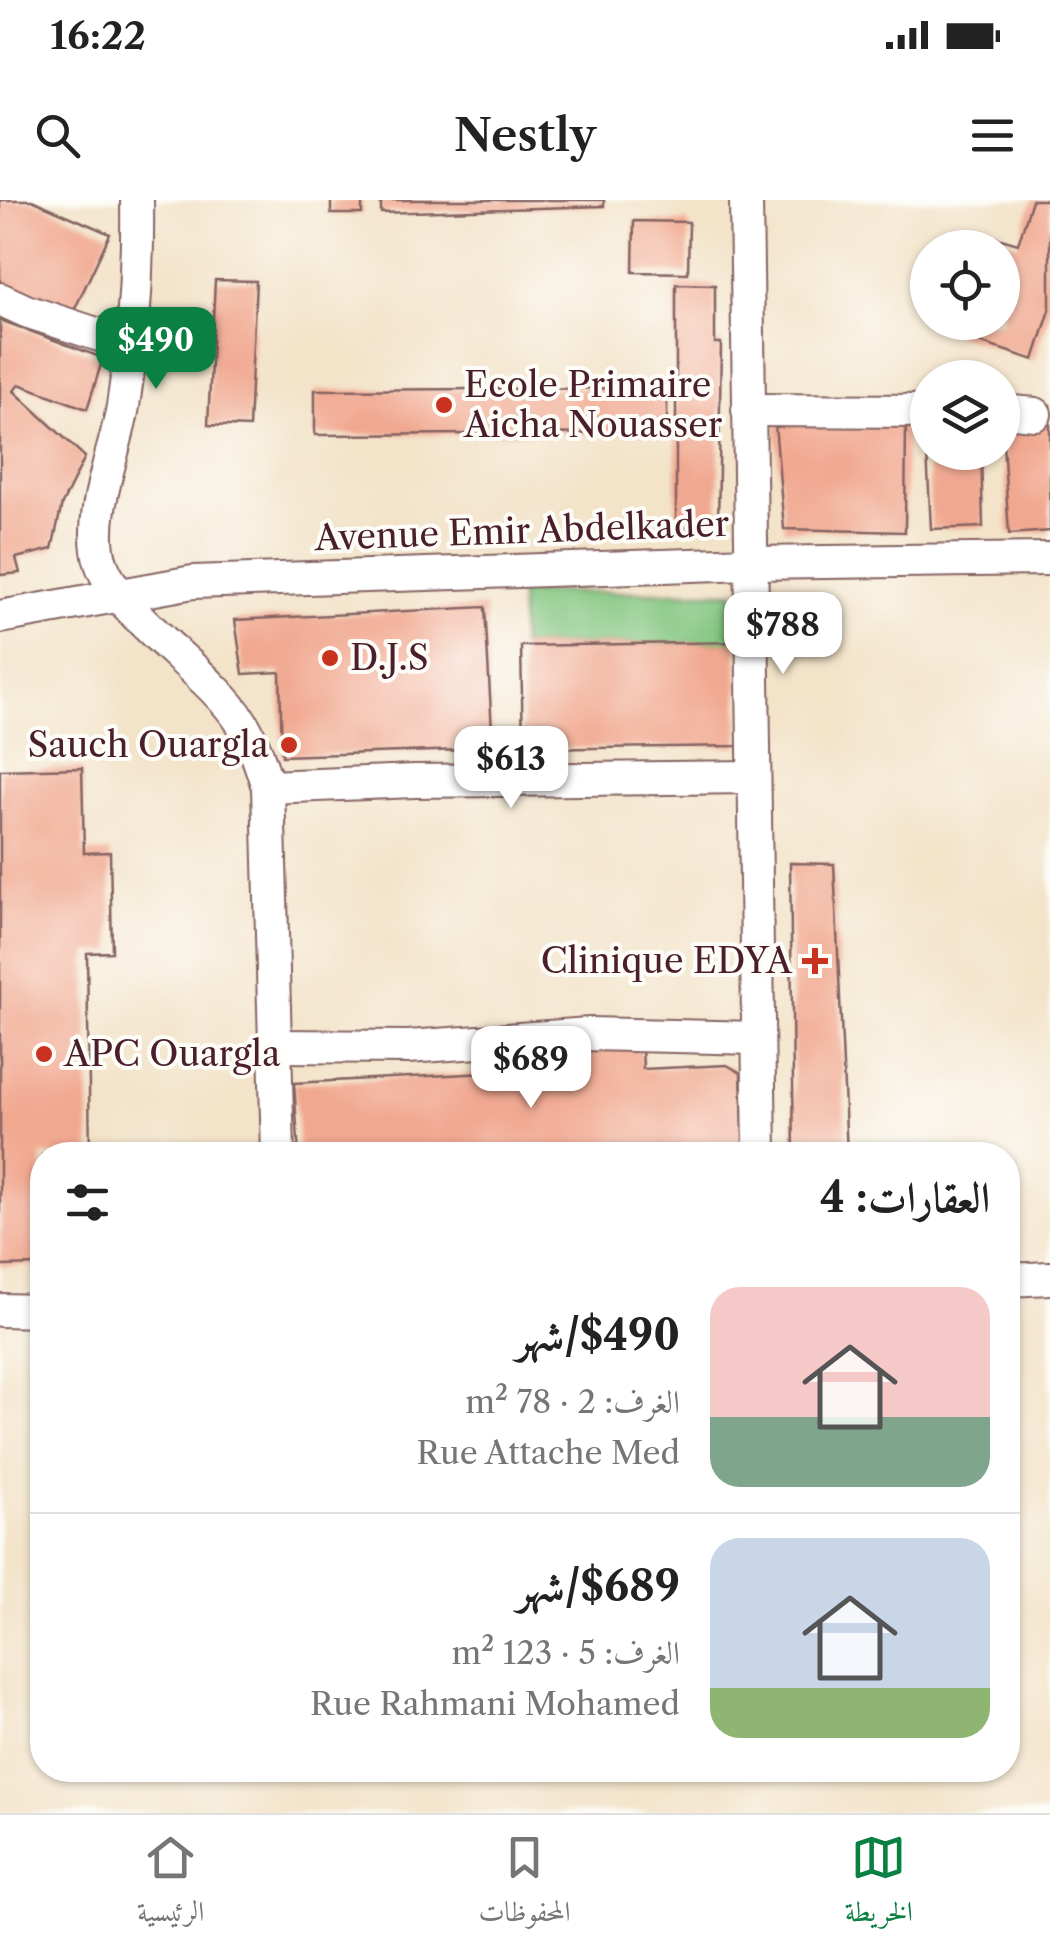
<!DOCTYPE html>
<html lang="ar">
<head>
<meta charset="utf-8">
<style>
  body { margin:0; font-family:"Libre Caslon Text",Amiri,serif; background:#f6f6f6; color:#222; direction:rtl; height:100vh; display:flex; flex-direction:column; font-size:38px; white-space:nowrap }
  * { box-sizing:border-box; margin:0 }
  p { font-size:32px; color:#767676 }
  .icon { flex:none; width:55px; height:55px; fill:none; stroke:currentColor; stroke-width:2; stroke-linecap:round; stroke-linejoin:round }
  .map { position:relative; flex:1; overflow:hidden; direction:ltr }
  .drawer { position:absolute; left:30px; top:942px; width:990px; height:640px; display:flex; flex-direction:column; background:#fff; border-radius:40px; box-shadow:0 2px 8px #0004; direction:rtl }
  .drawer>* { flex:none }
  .fabs { position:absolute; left:910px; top:30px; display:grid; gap:20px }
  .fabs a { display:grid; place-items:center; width:110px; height:110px; border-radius:50%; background:#fff; box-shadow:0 2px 8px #0004; font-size:50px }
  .price { position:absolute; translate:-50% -85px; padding:0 22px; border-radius:20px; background:#fff; color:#222; font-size:32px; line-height:65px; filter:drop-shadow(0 2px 5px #0008) }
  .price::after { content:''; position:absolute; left:50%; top:60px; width:30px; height:22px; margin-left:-15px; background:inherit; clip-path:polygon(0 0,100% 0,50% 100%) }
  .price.current { background:#0b8043; color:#fff }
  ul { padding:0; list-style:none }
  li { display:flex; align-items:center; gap:30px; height:250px; padding:0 30px }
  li+li { border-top:2px solid #e0e0e0 }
  li span { display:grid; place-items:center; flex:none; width:280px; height:200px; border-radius:30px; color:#555 }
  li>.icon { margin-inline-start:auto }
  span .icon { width:120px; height:120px; fill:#fffc; stroke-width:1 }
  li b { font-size:42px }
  h2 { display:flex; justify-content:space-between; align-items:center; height:120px; padding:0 30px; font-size:42px }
  .status { display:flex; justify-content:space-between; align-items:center; height:70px; padding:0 50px; background:#fff; direction:ltr }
  .status svg { height:28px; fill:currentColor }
  header { display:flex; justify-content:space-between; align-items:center; height:130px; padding:0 30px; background:#fff; font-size:45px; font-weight:600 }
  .tabs { display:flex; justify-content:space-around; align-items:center; height:140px; border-top:2px solid #e0e0e0; background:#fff; font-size:28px; color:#767676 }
  .tabs a { display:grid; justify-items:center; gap:5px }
  .tabs .current { color:#0b8043 }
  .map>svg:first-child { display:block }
</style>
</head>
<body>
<div class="status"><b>16:22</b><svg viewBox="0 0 49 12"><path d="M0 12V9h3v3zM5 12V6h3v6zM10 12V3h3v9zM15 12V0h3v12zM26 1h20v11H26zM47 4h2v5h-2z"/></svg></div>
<header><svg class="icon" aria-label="menu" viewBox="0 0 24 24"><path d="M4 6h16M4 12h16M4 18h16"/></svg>Nestly<svg class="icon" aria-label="search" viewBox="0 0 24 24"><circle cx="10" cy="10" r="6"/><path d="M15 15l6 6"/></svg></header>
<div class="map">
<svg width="1050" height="1613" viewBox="0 0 1050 1613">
  <rect width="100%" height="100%" fill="#fdfcf7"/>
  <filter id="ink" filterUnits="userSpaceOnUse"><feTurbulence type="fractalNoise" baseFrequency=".01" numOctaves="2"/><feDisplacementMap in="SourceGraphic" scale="20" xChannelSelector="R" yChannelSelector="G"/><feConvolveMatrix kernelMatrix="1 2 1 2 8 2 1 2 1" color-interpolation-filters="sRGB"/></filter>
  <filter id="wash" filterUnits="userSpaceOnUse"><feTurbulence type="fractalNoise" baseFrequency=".0048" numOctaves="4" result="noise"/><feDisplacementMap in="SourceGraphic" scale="40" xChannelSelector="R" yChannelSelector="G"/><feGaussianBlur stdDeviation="2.25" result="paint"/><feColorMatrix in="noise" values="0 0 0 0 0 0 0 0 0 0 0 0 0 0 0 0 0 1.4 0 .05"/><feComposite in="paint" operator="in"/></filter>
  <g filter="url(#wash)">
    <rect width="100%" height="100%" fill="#f3e3c9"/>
    <path fill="#81c57f" stroke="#667255" stroke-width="2.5" d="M520,392H734L737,442L521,446Z"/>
    <g id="blocks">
      <g fill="#f1a890">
        <path d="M0,0H32L110,34L71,117L0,84Z"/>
        <rect x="331" y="0" width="31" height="14"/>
        <path d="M381,0H604V6L381,13Z"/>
        <path d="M1032,0H1050V110L1034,160L945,131L947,122H1002V48H969L974,31L1018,44Z"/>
        <path d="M634,21L689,22L688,73L633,72Z"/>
        <path d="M215,80L256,81L249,227L208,225Z"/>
        <path d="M676,84L715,85V143H721L718,328H676Z"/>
        <path d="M0,120L103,158L87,209L19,184L14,191L85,257L62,304L52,349L16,358L20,373L0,375Z"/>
        <path d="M667,188V233L315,235V190Z"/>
        <path d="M1047,204L1050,205V331L1009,334L1002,227Z"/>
        <path d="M906,221L905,332L784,329L775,224Z"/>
        <path d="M927,252H981L983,327L931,329Z"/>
        <path d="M485,407L493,549L282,556L280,472L243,474L235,420Z"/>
        <path d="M737,442L739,546L523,549L521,446Z"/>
        <path d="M82,568L84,653L110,652L112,752L87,753L90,955H42V1065L0,1066V570Z"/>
        <path d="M790,663L834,664L847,955H794Z"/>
        <path d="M642,845L643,869L727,865L741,873L744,955H299L294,883L527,871L526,855Z"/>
      </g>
    </g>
  </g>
  <g filter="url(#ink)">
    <use href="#blocks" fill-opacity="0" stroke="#856462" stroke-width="2.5"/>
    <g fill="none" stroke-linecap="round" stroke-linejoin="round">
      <defs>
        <g id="minor">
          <path d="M137,0C138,68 134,138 123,206C116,252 86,317 101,363C119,417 210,472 242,523C254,543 261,565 268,587L278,955"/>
          <path d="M746,0L760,955"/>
          <path d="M0,99L26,111L130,145"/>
          <path d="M748,210L928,211"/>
          <path d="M1002,211L1035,214"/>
          <path d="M0,417L193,382L750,363L1050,359"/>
          <path d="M268,587L415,581L753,577"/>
          <path d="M275,846L408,847L590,834L758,838"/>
          <path d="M1008,1080L1050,1078"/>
          <path d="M0,1110L42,1111"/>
        </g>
      </defs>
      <use href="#minor" stroke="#856462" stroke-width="36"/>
      <use href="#minor" stroke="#fff" stroke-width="32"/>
    </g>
  </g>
  <g fill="#c8321e" stroke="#fdfcf7" stroke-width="4">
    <circle cx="444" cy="205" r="10"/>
    <circle cx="330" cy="458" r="10"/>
    <circle cx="289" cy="545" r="10"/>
    <path d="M810 746h10v10h10v10h-10v10h-10v-10h-10v-10h10z"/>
    <circle cx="44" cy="854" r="10"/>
  </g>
  <g text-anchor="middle" stroke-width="8" stroke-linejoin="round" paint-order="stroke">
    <g font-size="35" fill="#4a1f2b" stroke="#fdfcf7" text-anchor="start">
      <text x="464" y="197">Ecole Primaire<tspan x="464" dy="40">Aicha Nouasser</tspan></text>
      <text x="350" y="470">D.J.S</text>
      <text x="269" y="557" text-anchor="end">Sauch Ouargla</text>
      <text x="792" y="773" text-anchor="end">Clinique EDYA</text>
      <text x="64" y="866">APC Ouargla</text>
    </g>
    <g font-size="35" fill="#4a1f2b" stroke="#fdfcf7">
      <text transform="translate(522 331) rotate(-2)" y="12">Avenue Emir Abdelkader</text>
    </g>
  </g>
</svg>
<div class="fabs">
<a><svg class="icon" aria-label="locate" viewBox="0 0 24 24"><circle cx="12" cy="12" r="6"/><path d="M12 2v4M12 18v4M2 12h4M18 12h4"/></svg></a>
<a><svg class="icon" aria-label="layers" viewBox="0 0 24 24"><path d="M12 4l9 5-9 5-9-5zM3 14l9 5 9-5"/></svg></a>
</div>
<b class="price current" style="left:156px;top:192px">$490</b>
<b class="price" style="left:783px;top:477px">$788</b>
<b class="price" style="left:511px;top:611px">$613</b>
<b class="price" style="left:531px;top:911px">$689</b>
<section class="drawer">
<h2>العقارات: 4<svg class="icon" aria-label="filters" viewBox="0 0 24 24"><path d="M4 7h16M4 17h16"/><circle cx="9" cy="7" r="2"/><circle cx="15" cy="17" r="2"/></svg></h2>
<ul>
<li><span style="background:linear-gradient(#f6c9c9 65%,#7fa58c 0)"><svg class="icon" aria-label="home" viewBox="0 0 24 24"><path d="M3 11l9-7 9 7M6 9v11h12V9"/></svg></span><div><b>$490/شهر</b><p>الغرف: 2 · 78 m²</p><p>Rue Attache Med</p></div></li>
<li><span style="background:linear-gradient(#c9d6e8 75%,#8fb573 0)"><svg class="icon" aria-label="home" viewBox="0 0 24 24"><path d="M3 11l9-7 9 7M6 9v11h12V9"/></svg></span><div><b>$689/شهر</b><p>الغرف: 5 · 123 m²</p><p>Rue Rahmani Mohamed</p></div></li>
</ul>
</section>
</div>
<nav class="tabs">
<a class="current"><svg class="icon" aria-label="map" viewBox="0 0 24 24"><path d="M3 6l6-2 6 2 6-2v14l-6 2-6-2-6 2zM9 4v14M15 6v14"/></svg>الخريطة</a>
<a><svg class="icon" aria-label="saved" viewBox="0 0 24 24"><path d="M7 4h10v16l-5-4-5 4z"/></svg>المحفوظات</a>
<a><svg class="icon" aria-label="home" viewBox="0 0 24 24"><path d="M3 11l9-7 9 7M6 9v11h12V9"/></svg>الرئيسية</a>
</nav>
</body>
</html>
